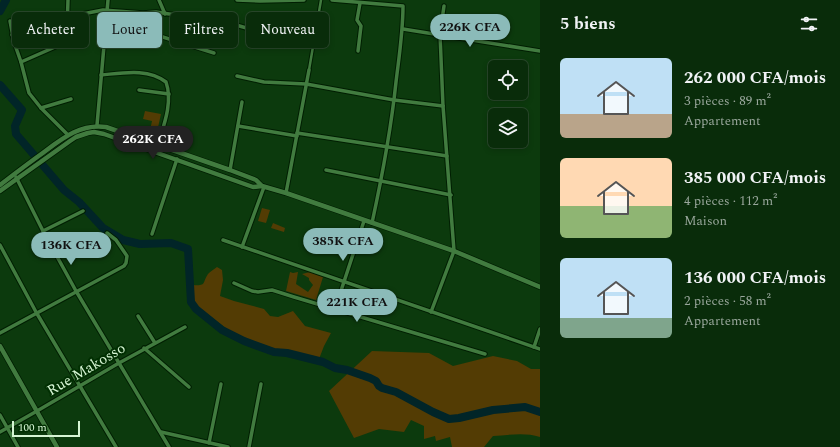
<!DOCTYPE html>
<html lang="fr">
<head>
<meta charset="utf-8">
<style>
  body { margin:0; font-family:Spectral,serif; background:#123413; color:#f1f3f6; height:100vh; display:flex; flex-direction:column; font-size:15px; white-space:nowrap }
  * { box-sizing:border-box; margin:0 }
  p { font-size:13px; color:#99a79c }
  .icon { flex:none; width:22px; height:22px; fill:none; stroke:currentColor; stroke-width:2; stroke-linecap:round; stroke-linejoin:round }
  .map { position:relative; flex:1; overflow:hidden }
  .panel { display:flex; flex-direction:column; background:#092c0a; width:300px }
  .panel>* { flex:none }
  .hud { position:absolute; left:12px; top:12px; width:380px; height:36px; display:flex; gap:8px }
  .fabs { position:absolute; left:488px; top:60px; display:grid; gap:8px }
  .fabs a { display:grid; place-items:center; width:40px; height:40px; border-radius:6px; background:#092c0a; box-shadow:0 2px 6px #0003,0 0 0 1px #29482b; font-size:20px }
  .scale { position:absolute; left:12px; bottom:10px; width:68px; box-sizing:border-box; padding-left:4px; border:2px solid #d6f5d4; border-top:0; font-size:11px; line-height:14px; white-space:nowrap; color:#d6f5d4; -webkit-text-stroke:3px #012f02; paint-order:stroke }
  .price { position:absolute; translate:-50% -34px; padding:0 9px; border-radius:14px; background:#8bbbb9; color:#111; font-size:13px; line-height:26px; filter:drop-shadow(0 1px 2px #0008) }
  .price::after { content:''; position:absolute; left:50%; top:24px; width:12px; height:9px; margin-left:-6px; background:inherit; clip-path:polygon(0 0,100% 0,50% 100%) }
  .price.selected { background:#222; color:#fff }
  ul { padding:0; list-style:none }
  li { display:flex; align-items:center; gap:12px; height:100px; padding:0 20px }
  li span { display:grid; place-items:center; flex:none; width:112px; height:80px; border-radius:6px; color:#555 }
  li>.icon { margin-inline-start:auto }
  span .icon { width:48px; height:48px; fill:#fffc; stroke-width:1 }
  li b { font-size:17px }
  h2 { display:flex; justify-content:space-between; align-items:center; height:48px; padding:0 20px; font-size:17px }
  .pill { padding:0 14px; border-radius:6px; background:#092c0a; box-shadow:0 2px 6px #0003,0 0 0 1px #29482b; font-size:14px; line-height:36px }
  .pill.selected { background:#8bbbb9; color:#111 }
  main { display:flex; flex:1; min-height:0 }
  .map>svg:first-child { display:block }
</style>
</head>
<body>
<main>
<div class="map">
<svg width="540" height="447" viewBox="0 0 540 447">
  <rect width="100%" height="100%" fill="#0c3a0d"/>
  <g fill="#533c04">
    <path d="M145,111L161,114L157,132L150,130L152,121L143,119Z"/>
    <path d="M262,208L270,210L266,223L258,221Z"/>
    <path d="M273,223L285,228L284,232L271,228Z"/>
    <path d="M217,267L222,270L223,280L220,296L234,301L264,309L270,316L278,317L293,311L305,326L331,333L324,346L319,359L262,346L231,332L195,305L192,290L193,285C207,286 202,283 208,274C210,272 214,269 217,267Z"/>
    <path d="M290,272L293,273L298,272L296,284L308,292L313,285L309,280V278L302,274L310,272L323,277L316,300L286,291Z"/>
    <path d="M372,351L429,353L453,366L493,356L517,361L531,369H540V437C525,432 509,435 493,436L484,447H452L450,437L436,441L435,436L424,439V426L411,420L404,432L379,429L354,438L329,391Z"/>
  </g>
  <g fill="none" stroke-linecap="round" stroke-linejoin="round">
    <g stroke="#012528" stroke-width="8">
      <path d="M0,11L6,0"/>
      <path d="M0,85L22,110L15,126L16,134L64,190L79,202L103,228L123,240L140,244L171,243L188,249L191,302L196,309L222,330L244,341L274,352L287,353L323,362L335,368L347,370L370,378L376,381L379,386L382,388L396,392L433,412L449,419L459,418L493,410L525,407L540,412"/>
    </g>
    <defs>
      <path id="pedestrian" d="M309,70L321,0"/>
      <g id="minor">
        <path d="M159,0L165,14"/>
        <path d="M237,0L260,1L304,0"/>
        <path d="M332,0L403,6C403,32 399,57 396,82C391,130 382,177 372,223"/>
        <path d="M67,17L103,10L143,13L156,12L229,23L250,29L315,39"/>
        <path d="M10,21L14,42L21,62L29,93L41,108L68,135"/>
        <path d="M106,24L134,28L214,53"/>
        <path d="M67,29L68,0"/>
        <path d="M403,29L540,51"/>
        <path d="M12,35L31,30"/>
        <path d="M358,51L361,26L357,20L360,3"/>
        <path d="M21,62L55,47"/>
        <path d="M101,75C123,73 148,68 166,82C173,102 164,125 158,144"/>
        <path d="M237,76L264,82L306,84L394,100L443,106"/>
        <path d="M139,90L169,94"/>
        <path d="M41,108L71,99"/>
        <path d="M97,125L108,0"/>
        <path d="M238,126L297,136"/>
        <path d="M297,133L447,156"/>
        <path d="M230,170L242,102"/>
        <path d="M326,170L451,195"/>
        <path d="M16,177L43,231L76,291L169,447"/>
        <path d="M286,193L309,70"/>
        <path d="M43,231L83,211"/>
        <path d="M152,234L177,159"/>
        <path d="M223,240L540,349"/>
        <path d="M0,245L36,312L116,447"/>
        <path d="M242,247L264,187"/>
        <path d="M234,283L252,291L258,292L272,290L294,297L485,354"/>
        <path d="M335,309L364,221"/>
        <path d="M431,312L454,251L443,106L440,34L444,6"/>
        <path d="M138,316L155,343"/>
        <path d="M0,333L124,266L126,263L127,256L116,240L107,233"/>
        <path d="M534,347L540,329"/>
        <path d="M144,348L189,387"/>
        <path d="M0,415L18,447"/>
        <path d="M0,432L37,411L119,363L185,327"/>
        <path d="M161,432L228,447"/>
        <path d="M209,443L221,384"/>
        <path d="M249,447L261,384"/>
      </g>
      <g id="tertiary">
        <path d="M0,185C13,175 26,165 40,155C59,141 79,123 106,127L230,170L256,180L262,186L286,193L454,251L540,287"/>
        <path d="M0,191L70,141L76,137L88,133L94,132L104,134L253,187L262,186"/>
        <path d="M0,346L57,447"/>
      </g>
    </defs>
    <use href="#pedestrian" stroke="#011e02" stroke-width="4.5"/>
    <use href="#minor" stroke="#011e02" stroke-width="5.5"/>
    <use href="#tertiary" stroke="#011e02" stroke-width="6"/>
    <use href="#pedestrian" stroke="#417b3f" stroke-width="2.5"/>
    <use href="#minor" stroke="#417b3f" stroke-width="3.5"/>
    <use href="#tertiary" stroke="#417b3f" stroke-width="4.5"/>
  </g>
  <g text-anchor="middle" stroke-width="4" stroke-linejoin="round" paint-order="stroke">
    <g font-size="15" fill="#d6f5d4" stroke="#012f02">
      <text transform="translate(86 369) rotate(-31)" y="5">Rue Makosso</text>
    </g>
  </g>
</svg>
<div class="fabs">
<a><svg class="icon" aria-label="locate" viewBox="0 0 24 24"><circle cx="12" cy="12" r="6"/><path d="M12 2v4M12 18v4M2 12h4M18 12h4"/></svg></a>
<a><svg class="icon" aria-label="layers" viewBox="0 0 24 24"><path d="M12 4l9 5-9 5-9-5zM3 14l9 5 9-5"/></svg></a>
</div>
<div class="scale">100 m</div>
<b class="price" style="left:470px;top:48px">226K CFA</b>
<b class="price selected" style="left:153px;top:160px">262K CFA</b>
<b class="price" style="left:343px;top:262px">385K CFA</b>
<b class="price" style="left:71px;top:266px">136K CFA</b>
<b class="price" style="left:357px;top:323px">221K CFA</b>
<div class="hud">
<a class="pill">Acheter</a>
<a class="pill selected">Louer</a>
<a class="pill">Filtres</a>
<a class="pill">Nouveau</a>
</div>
</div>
<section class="panel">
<h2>5 biens<svg class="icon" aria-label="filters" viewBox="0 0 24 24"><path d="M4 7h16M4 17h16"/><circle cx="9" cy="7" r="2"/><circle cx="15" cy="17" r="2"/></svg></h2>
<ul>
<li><span style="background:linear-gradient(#bfe0f5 70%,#b9a48a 0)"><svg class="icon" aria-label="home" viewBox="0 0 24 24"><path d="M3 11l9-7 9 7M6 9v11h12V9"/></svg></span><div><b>262 000 CFA/mois</b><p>3 pièces · 89 m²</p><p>Appartement</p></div></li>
<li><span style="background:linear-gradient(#ffd9b3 60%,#8fb573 0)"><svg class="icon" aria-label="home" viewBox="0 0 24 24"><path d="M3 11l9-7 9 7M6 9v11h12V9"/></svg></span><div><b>385 000 CFA/mois</b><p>4 pièces · 112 m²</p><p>Maison</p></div></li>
<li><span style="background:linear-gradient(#bfe0f5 75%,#7fa58c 0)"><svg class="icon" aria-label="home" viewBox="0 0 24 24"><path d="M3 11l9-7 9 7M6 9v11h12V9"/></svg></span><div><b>136 000 CFA/mois</b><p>2 pièces · 58 m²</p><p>Appartement</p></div></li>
</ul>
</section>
</main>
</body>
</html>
